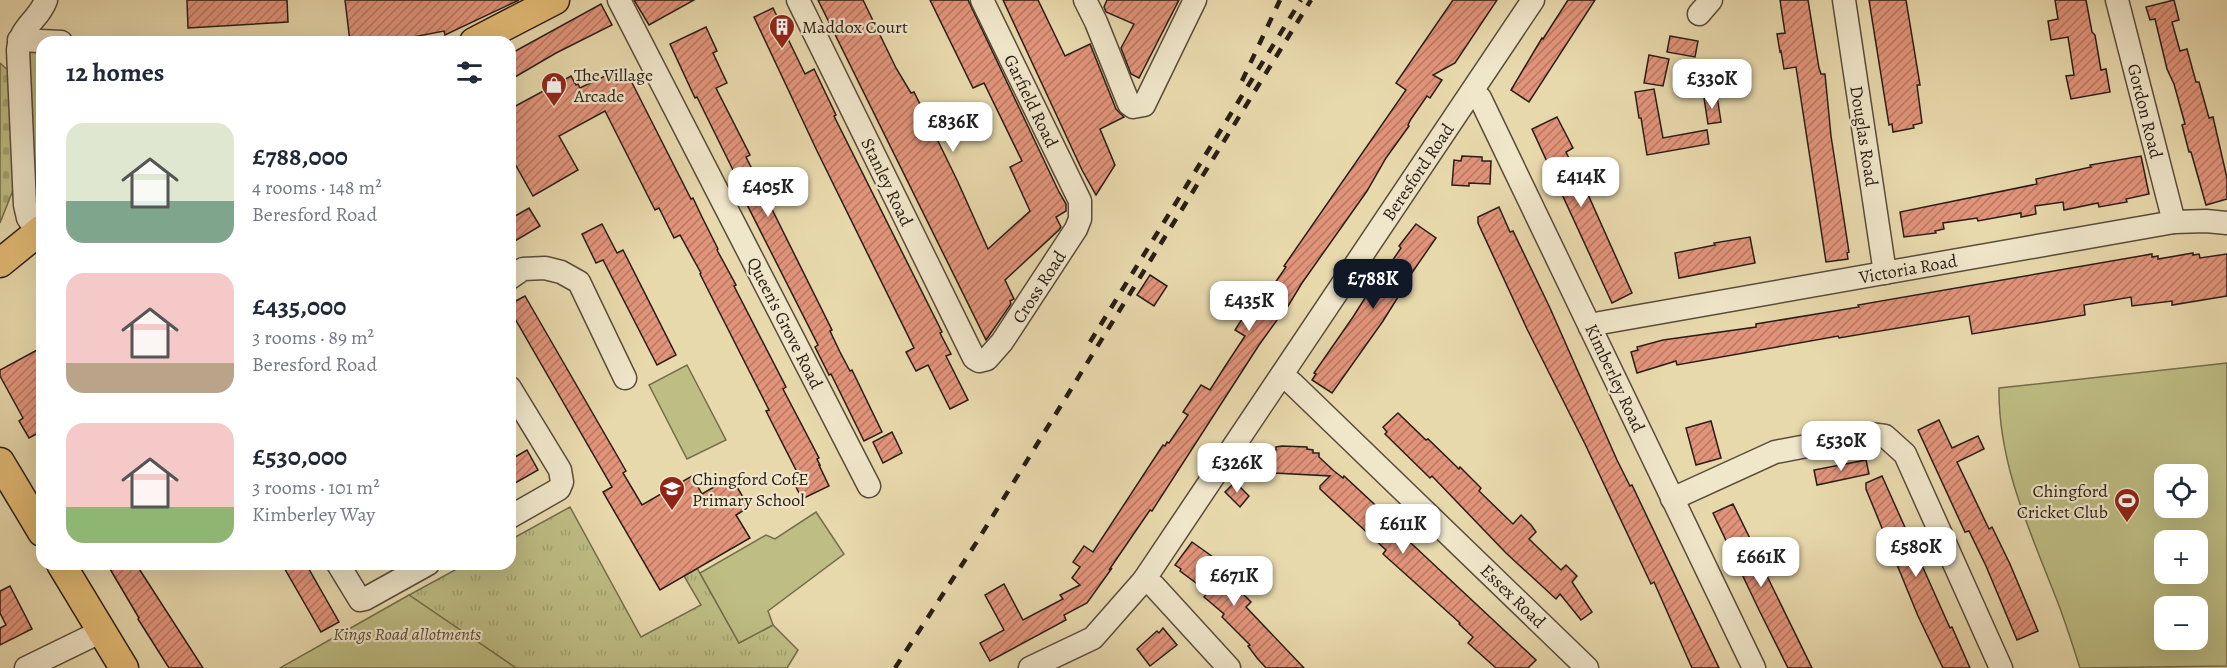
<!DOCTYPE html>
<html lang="en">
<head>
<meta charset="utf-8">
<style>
  body { margin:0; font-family:Alegreya,serif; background:#f2f2f3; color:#1f2937; height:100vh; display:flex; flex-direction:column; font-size:22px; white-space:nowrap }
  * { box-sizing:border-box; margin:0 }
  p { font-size:20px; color:#747a83 }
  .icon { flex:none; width:33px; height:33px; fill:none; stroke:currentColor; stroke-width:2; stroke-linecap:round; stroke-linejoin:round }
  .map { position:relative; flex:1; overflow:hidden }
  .details { position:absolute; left:36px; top:36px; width:480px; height:534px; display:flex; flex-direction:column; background:#fff; border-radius:18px; box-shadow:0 6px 24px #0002 }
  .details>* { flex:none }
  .buttons { position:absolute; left:2154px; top:464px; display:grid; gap:12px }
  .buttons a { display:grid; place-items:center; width:54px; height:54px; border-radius:12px; background:#fff; box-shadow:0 6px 24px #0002; font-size:30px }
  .price { position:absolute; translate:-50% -51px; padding:0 14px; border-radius:12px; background:#fff; color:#222; font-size:20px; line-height:39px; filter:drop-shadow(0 2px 3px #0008) }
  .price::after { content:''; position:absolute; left:50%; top:36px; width:18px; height:14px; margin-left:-9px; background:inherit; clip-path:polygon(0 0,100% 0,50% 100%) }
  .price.on { background:#111827; color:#fff }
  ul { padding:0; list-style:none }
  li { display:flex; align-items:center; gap:18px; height:150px; padding:0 30px }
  li span { display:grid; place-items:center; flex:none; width:168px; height:120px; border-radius:18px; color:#555 }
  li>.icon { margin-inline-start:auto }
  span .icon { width:72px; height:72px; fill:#fffc; stroke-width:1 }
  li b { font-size:26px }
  h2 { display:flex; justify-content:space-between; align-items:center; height:72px; padding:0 30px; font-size:26px }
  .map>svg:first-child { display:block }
</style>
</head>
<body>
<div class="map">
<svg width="2227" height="668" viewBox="0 0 2227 668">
  <defs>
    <pattern id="grass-tufts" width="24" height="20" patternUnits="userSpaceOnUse" patternTransform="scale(1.5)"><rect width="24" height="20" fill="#bebd84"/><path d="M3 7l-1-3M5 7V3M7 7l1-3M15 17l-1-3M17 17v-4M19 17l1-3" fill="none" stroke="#a3a271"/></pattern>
    <pattern id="cemetery-stones" width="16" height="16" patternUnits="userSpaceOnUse" patternTransform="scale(1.5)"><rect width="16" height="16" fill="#bebd84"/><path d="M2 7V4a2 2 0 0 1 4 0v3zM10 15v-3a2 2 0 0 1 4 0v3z" fill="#a3a271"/></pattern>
    <pattern id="building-hatch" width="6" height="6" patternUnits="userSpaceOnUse" patternTransform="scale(1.5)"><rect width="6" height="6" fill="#e2947b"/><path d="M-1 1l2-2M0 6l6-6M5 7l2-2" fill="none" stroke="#b77864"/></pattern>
  </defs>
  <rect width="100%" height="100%" fill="#e8d9ad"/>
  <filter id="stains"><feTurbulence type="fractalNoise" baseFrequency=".00333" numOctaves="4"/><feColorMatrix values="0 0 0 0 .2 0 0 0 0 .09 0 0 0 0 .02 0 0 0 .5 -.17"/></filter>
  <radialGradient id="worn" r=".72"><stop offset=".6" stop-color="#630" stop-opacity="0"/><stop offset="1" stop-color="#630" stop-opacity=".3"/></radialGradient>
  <g fill="url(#grass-tufts)" stroke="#746d4c" stroke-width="1.5">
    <path d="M29,52H42V199L33,192Z"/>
    <path d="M570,507L641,637L701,605L684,576L697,568L739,643L773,625L798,650L787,668H516L409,595L466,564H510V540Z"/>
  </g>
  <path fill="url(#cemetery-stones)" stroke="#746d4c" stroke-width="1.5" d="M0,63L10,72L13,190L0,223Z"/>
  <g fill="#bebd84" stroke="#746d4c" stroke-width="1.5" fill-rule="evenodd">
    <path d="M2227,363V666L2080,668C2073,646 2066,624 2058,603C2031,533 1998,465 1999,388ZM2164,474H2198V507H2164ZM2164,540H2198V573H2164ZM2164,606H2198V639H2164Z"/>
    <path d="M687,365L726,440L687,459L649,385Z"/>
    <path d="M816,512L844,554L768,611L773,625L739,643L700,573L766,535L775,539Z"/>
    <path d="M409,595L516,668H280Z"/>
  </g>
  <g fill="url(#building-hatch)" stroke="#291d15" stroke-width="1.5">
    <path d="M187,0H287L288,22L188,28Z"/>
    <path d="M345,0H519L445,35L444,31L387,42H350Z"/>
    <path d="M634,0H694L649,25Z"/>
    <path d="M818,0H863L896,68L911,93L914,92L957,180L988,249L1030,211L1010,167L1022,161L984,83L973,88L930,0H968L1059,192L1066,204V211L1056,217L1061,227L1059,230L1005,280L1014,299L1010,301L1011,304L986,340Z"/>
    <path d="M1003,0H1038L1065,56L1090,44L1116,109L1124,117L1100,129L1115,165L1096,195L1082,170Z"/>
    <path d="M1107,0H1179L1139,78L1131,74L1121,48L1134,24L1106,12L1104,7Z"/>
    <path d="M1453,0H1497L1455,63L1433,75L1442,80L1430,98L1427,96L1411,119L1408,125L1409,126L1386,158L1367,191L1302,283L1285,311L1282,313L1259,345L1152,511L1150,510L1109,570L1112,568L1087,603L1064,615L1066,620L990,661L980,643L1004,630L985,595L1004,584L1023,620L1063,599L1060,595L1080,585L1072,578L1080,567L1073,562L1084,546L1093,552L1163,445L1165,446L1167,442L1169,443L1188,415L1183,412L1201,385L1210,390L1224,368L1245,336L1235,330L1253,302L1259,306L1286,267L1284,266L1406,90L1396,83Z"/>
    <path d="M1568,0H1595L1529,102L1511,90L1542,38L1543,39Z"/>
    <path d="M1780,0H1808L1819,68L1821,74H1825L1831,136L1849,252L1847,253L1848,259L1826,262L1796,67L1784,69L1781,51L1780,52L1777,34L1785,33Z"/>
    <path d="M1869,0H1906L1920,85H1917L1922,123L1913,125L1914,128L1893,132L1892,124L1889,125Z"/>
    <path d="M2055,0H2086L2092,32L2095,35L2101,70L2106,69L2110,92L2071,99L2066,76L2074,75L2068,37L2051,40L2048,21L2058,19Z"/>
    <path d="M2174,0L2179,20L2172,22L2180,51L2187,49L2196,82H2199L2209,118L2213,117L2227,178V199L2206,205L2191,152H2189L2182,125L2185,124L2174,84L2167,69L2155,19L2150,20L2146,7Z"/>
    <path d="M601,4L612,25L556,53L510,80V54Z"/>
    <path d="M773,8L805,74L814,69L836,115L834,116L942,332L940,333L951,354L946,356L968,400L950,409L928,365L916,371L906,352L914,348L818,153L754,17Z"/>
    <path d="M706,27L717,51L713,53L727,83L716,88L750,155L746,157L832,330L830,331L840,352L850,371L852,370L882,432L864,441L831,374L829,375L815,347L818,345L731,173L734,172L697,97L695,98L670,44Z"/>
    <path d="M1670,36L1698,41L1695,57L1667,52Z"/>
    <path d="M1649,55L1669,59L1663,86L1644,83Z"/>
    <path d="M624,67L691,199L693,198L702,217L718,249L717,250L736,285L734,286L786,387L783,389L819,458L817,459L820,465H819L829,486L802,499L794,483L801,480L766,411L769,410L700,274L701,273L680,235L674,238L659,208L655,210L605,111L559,136L578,170L533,196L510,155V109L571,76L576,85L578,84L580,88Z"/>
    <path d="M1654,89L1663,138L1707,130L1709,144L1647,155L1641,118H1639L1635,92Z"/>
    <path d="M1717,96L1721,122L1708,124L1704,98Z"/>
    <path d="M1557,117L1573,148L1566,152L1584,191L1586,190L1632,293L1612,303L1532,129Z"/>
    <path d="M1462,156L1482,157V161H1491L1490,184L1469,183V186L1452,185L1454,160L1461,161Z"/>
    <path d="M2141,156L2149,194L2126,199L2127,202L2099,207L2098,203L2064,210L2063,202L2035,206L2036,214L2021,217V213L1978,221L1977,218L1943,223L1944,229L1935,231L1936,233L1904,237L1900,212L2037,184L2036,179L2091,167L2090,165Z"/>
    <path d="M1499,207L1510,232L1513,231L1550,308L1617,460L1630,486L1632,485L1719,668H1692L1654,582L1651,584L1586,446L1527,329L1478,223V217Z"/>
    <path d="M529,208L540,226L510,244V219Z"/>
    <path d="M602,224L617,253L623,250L676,355L657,365L603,260L596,263L582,234Z"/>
    <path d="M1416,224L1436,238L1409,277L1410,278L1383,321L1332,393L1312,380L1316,374L1314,373L1353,317L1377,279L1379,280L1401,248L1399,246Z"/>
    <path d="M1750,237L1755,263L1679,278L1675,253L1715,245L1714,243Z"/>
    <path d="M2193,253V255L2199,254L2200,258L2227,254V296L2172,305V301L2132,306L2131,297L2084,305L2085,315L1972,334L1969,316L1839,338L1838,336L1677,365L1676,361L1637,373L1631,352L1638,350L1637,347L1663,340L1756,327V324L1859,307L1858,305L2152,254V257L2158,256V259Z"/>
    <path d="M1150,275L1167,286L1154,306L1137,295Z"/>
    <path d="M525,296L626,471L623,473L642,505L692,476L702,494L731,477L749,507L736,515L750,538L660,590L603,492L612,487L510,310V304Z"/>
    <path d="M37,350L42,358V431L29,438L19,421L23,418L0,376V370Z"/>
    <path d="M1398,413L1426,440L1428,439L1459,469L1460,467L1481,488L1479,491L1513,524L1521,515L1531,525L1536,532L1529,539L1561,570L1566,565L1577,576L1572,582L1592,612L1581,620L1560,594L1556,599L1506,553L1432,476L1430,478L1385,434L1387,432L1383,427Z"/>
    <path d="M1939,420L1952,448L1978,436L1984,449L1957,462L1989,529L1992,527L2010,564L2038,631L2017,640L1986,566L1969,531L1965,532L1918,430Z"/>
    <path d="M1711,421L1721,458L1696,465L1686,428Z"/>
    <path d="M892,432L902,453L883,463L873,442Z"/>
    <path d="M1282,446L1307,447V449L1313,450V453H1319V457L1334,471L1343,478L1344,476L1400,528L1398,531L1536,660L1528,668H1496L1468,643L1473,637L1459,624L1460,623L1383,554L1386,550L1320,489V486L1330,476L1274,473V468L1257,467L1258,448L1276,450V447Z"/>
    <path d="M527,450L538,470L510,486V460Z"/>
    <path d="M1866,460L1869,474L1817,485L1814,470Z"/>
    <path d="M1882,476L1950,628L1952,627L1970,668H1943L1918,616L1866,489V483Z"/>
    <path d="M1235,482L1249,496L1240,507L1225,492Z"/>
    <path d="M1733,504L1766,571L1765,572L1812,668H1788L1759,610L1713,513Z"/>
    <path d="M1192,542L1220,562L1218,566L1239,584L1236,587L1251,602L1246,607L1304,668H1266L1257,658L1248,646L1250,645L1222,617L1224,614L1204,597L1208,592L1180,571L1181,569L1175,565Z"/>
    <path d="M107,564H136L203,668H169L138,619L139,618Z"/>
    <path d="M282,564H306L339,622L321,632Z"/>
    <path d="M10,586L32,629L0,645V628L6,625L0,613V591Z"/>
    <path d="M1163,628L1177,645L1150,666L1137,649L1157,631L1159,633Z"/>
  </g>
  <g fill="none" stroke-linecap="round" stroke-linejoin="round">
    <defs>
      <g id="minor">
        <path d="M619,0L869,486"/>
        <path d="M798,0L974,358L979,361L987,359L1002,342L1076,229L1080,219V201L982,0"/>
        <path d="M1085,0L1096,22L1129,104L1133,107L1144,105L1195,0"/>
        <path d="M1844,0L1885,273"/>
        <path d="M2117,0L2174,222"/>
        <path d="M1699,14L1711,0"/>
        <path d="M19,40L61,42"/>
        <path d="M1472,92L1480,98L1754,668"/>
        <path d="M38,232L28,218L25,205L18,50C20,26 39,20 46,0"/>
        <path d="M510,278L523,269L545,268L561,272L579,282L625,378"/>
        <path d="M1590,327L1600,323L2174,222L2206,221L2227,223"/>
        <path d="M1282,375L1293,384L1587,668"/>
        <path d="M510,388L560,470L562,482L559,489L510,517"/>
        <path d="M1672,499L1775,452L1870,434L1885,436L1905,454L2001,668"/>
        <path d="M338,564L360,600L365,599L428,564"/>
        <path d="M1144,580L1154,586L1229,668"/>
        <path d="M26,668L102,631"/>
        <path d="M1030,668L1093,638L1144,580L1533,0"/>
      </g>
      <g id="major">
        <path d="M474,42L555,0"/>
        <path d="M0,263L42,229"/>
        <path d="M0,462L42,532"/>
        <path d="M61,564L124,668"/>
      </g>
    </defs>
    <use href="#minor" stroke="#594c3b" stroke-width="25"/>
    <use href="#major" stroke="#291d15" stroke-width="31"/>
    <use href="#minor" stroke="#f0e6ca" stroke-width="22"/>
    <use href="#major" stroke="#e4bc76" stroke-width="28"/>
    <g stroke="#291d15" stroke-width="4.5" stroke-dasharray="10 10" stroke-linecap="butt">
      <path d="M1242,81L1280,0"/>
      <path d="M1090,342L1301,0"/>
      <path d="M895,668L978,540L1311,0"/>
    </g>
  </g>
  <defs>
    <symbol id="building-pin" viewBox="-11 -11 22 30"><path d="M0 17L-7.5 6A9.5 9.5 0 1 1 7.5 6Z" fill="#8f2418" stroke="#f0e6ca"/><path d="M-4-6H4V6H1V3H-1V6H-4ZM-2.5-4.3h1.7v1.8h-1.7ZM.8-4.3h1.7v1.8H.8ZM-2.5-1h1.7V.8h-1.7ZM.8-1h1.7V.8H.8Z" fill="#fff"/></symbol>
    <symbol id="shop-pin" viewBox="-11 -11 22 30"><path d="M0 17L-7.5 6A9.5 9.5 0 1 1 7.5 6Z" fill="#8f2418" stroke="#f0e6ca"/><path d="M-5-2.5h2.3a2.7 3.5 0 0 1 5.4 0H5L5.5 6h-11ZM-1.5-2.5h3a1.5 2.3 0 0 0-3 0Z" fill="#fff"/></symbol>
    <symbol id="school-pin" viewBox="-11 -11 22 30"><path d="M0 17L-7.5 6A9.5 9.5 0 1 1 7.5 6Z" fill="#8f2418" stroke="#f0e6ca"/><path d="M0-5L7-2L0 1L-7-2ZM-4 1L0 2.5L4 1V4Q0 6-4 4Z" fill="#fff"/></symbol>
    <symbol id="stadium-pin" viewBox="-11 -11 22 30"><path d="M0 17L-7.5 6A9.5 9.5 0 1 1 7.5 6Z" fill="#8f2418" stroke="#f0e6ca"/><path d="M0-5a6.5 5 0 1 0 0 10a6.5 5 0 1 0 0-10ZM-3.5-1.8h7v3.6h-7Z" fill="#fff"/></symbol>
  </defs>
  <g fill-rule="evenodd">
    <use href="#building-pin" x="767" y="12" width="30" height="40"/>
    <use href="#shop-pin" x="539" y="70" width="30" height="40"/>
    <use href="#school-pin" x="657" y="474" width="30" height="40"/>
    <use href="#stadium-pin" x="2112" y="486" width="30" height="40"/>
  </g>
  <g text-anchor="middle" stroke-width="4.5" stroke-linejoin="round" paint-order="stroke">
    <g font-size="18" fill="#291d15" stroke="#f0e6ca" text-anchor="start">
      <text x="802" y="33">Maddox Court</text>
      <text x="574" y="81">The Village<tspan x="574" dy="21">Arcade</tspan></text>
      <text x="692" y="485">Chingford CofE<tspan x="692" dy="21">Primary School</tspan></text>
      <text x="2108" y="497" text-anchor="end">Chingford<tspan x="2108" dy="21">Cricket Club</tspan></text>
    </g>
    <g font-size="18" fill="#291d15" stroke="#f0e6ca">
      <text transform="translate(1031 101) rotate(64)" y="6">Garfield Road</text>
      <text transform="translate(2145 111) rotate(76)" y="6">Gordon Road</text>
      <text transform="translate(1864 136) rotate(81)" y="6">Douglas Road</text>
      <text transform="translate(1418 172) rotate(-56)" y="6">Beresford Road</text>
      <text transform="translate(887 182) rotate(64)" y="6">Stanley Road</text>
      <text transform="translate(1908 269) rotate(-10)" y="6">Victoria Road</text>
      <text transform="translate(1039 287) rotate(-57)" y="6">Cross Road</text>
      <text transform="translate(785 323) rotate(63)" y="6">Queen's Grove Road</text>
      <text transform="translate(1615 378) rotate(65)" y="6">Kimberley Road</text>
      <text transform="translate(1513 596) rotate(44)" y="6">Essex Road</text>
    </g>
    <g font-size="18" font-style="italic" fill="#564d36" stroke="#f0e6ca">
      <text x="407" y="640">Kings Road allotments</text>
    </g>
  </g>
  <rect width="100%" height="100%" filter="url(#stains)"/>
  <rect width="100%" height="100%" fill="url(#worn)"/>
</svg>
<div class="buttons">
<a><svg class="icon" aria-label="locate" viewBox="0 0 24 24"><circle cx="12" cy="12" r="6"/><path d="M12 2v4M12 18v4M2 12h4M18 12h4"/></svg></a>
<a>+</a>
<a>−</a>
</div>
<b class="price" style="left:1712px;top:110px">£330K</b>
<b class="price" style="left:953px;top:153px">£836K</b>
<b class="price" style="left:1581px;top:208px">£414K</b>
<b class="price" style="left:768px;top:218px">£405K</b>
<b class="price on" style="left:1373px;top:310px">£788K</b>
<b class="price" style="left:1249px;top:332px">£435K</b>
<b class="price" style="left:1841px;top:472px">£530K</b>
<b class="price" style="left:1237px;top:494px">£326K</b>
<b class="price" style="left:1403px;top:555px">£611K</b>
<b class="price" style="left:1916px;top:578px">£580K</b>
<b class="price" style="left:1761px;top:588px">£661K</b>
<b class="price" style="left:1234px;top:607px">£671K</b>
<section class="details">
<h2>12 homes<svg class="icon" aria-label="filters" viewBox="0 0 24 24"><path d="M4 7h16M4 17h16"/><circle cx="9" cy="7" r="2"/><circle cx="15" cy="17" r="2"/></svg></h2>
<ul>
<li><span style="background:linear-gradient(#dfe7d0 65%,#7fa58c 0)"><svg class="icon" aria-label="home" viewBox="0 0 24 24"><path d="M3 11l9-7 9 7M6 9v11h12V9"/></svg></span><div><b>£788,000</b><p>4 rooms · 148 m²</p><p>Beresford Road</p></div></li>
<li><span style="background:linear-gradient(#f6c9c9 75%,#b9a48a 0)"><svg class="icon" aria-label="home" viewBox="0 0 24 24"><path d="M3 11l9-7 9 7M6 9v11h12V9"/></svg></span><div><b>£435,000</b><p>3 rooms · 89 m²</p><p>Beresford Road</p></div></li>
<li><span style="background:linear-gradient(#f6c9c9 70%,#8fb573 0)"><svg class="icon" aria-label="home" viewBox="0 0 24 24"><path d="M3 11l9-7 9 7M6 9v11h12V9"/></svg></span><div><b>£530,000</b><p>3 rooms · 101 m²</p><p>Kimberley Way</p></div></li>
</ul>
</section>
</div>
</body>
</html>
